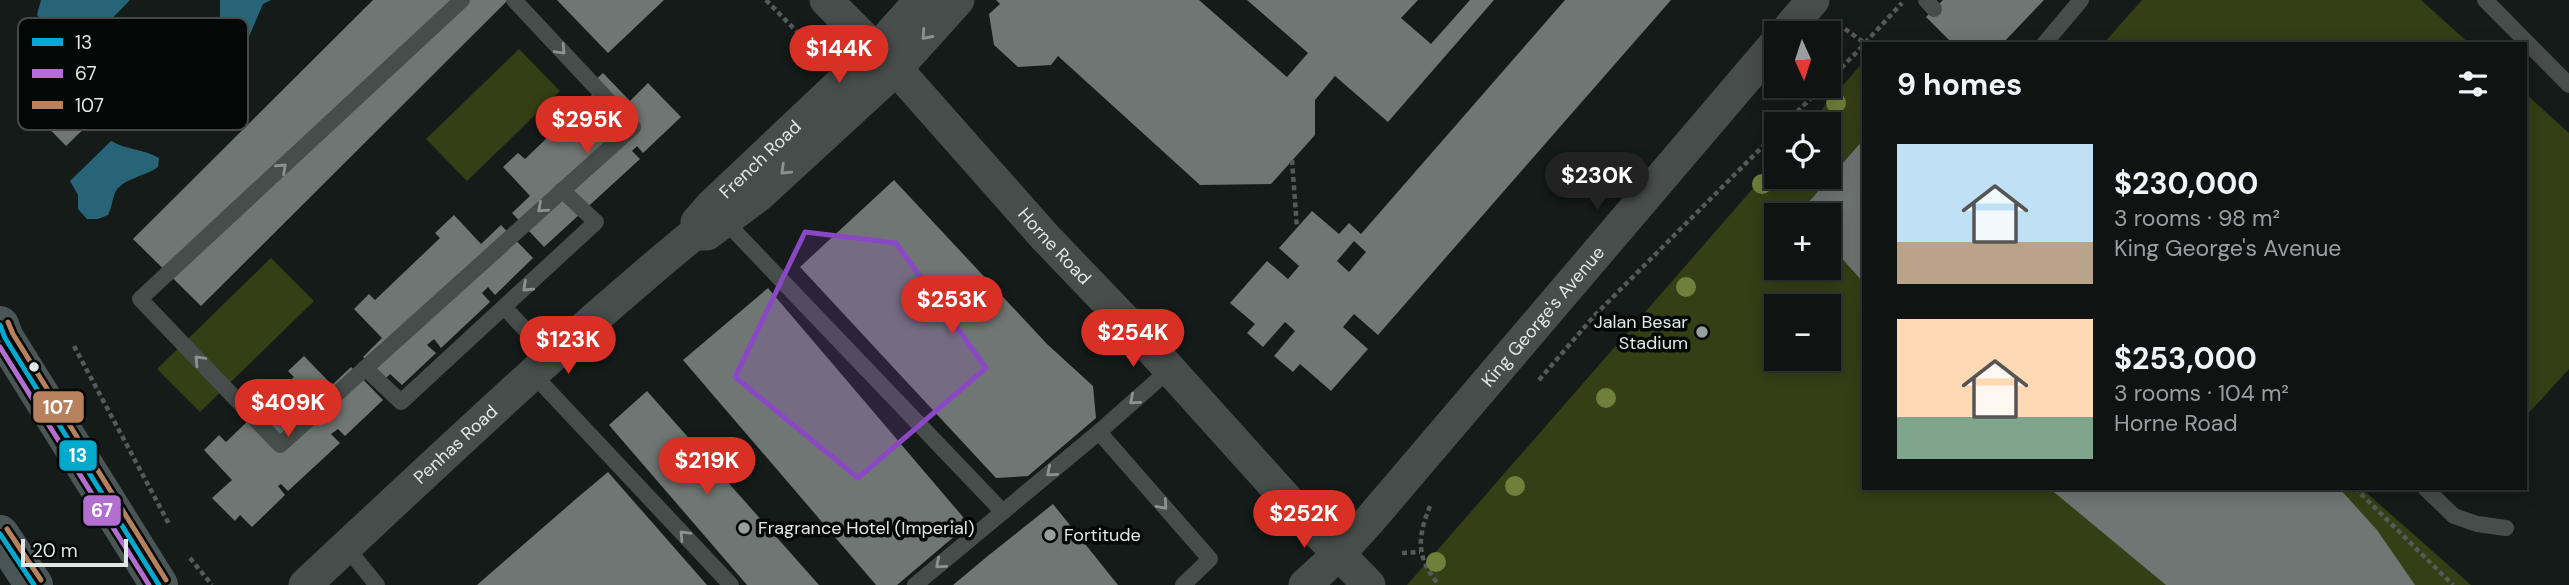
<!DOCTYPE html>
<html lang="en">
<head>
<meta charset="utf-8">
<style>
  body { margin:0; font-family:"DM Sans",sans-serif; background:#181d1c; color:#f1f3f6; height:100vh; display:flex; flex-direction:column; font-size:26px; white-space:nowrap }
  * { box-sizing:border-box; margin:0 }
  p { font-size:23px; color:#9b9ea0 }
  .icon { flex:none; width:38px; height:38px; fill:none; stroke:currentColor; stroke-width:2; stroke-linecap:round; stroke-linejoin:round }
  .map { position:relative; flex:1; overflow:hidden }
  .details { position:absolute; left:1862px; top:42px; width:665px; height:448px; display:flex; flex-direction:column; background:#0f1413; border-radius:0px; box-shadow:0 4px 18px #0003,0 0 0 2px #2f3333 }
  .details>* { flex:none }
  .needle { width:46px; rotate:177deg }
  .tools { position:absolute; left:1764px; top:21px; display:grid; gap:14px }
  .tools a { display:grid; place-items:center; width:77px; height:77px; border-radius:0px; background:#0f1413; box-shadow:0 4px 18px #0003,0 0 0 2px #2f3333; font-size:35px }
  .scale { position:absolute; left:21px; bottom:18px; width:107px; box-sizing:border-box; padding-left:7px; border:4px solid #dfe8e4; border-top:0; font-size:19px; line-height:24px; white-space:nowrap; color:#dfe8e4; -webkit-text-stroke:5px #030706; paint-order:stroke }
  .price { position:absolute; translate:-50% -60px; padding:0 16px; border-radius:24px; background:#d93025; color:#fff; font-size:23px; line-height:46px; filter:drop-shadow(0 2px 4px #0008) }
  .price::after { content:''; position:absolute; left:50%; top:42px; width:21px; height:16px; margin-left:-10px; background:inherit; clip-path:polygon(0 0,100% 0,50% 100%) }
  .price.selected { background:#222; color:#fff }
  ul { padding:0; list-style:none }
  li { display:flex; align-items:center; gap:21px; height:175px; padding:0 35px }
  li span { display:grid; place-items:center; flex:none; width:196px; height:140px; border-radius:0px; color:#555 }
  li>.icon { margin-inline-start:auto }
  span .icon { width:84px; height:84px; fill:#fffc; stroke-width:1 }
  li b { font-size:30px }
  h2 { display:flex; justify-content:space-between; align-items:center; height:84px; padding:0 35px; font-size:30px }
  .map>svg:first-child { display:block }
</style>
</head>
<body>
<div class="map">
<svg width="2569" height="585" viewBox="0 0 2569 585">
  <rect width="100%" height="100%" fill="#141b19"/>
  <g fill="#353e15" fill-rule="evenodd">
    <path d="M2142,0H2421L2470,44H2103Z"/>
    <path d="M519,49L560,91L467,181L426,139Z"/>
    <path d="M1864,61V488H2361L2471,585H1407L1776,162V177H1829V124H1809ZM1776,215H1829V268H1776ZM1776,306H1829V359H1776Z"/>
    <path d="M2525,93L2569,133V369L2525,417Z"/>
    <path d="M271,258L314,301L200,412L157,369Z"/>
  </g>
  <g fill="#286478">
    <path d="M41,0H130L67,65L61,59L64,45L37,15Z"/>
    <path d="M220,0H271L263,4L244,48L233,58L191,74L175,94L163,77L174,35L190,19L194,30L192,45L212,41L220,29Z"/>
    <path d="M111,141C127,150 143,149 159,158L158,167C146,176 121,179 115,193C112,200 112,207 108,215L98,219H87L78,209V195L70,181Z"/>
  </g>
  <g fill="#707673" fill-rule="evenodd">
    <path d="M373,0H508L201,306L133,239Z"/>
    <path d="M557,0H664L608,53Z"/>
    <path d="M996,0H1199L1287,77L1308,53L1247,0H1418L1401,18L1431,44L1470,0H1494L1388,122L1335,76L1315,100V135L1271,184L1200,185L1058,56L1051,65L1018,67L994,45L989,14L1000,4Z"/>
    <path d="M1565,0H1671L1378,335L1354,314L1343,327L1368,349L1331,391L1300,364L1293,372L1274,356L1295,331L1285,322L1263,347L1247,333L1255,324L1230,303L1267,261L1288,279L1299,266L1279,248L1312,211L1339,234L1349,223L1361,234ZM1354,241L1366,252L1349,272L1337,261Z"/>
    <path d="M1943,0H2044L2002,44H1953L1926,17Z"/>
    <path d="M123,24L165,66L104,125L95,118L66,146L33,112Z"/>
    <path d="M603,73L630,101L648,83L681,117L643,153L637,146L632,151L640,159L544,247L512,213L530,196L503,167L518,153L525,159L593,94L586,88Z"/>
    <path d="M1864,139V283L1829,244V215H1803L1800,212Z"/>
    <path d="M894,180L1047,344L1093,386L1096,418L1028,476L996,478L800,267Z"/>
    <path d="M454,215L481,244L501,225L533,258L495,295L488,287L482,293L490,302L441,348L434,339L427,345L436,353L402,385L390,374L385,379L363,357L382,338L354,309L369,294L375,300L440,238L435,233Z"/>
    <path d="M768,288L969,524L897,585H876L683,360Z"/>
    <path d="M304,356L332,385L351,367L383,400L345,436L338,429L331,434L340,443L288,491L281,484L278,486L285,495L252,527L240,515L235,521L212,498L232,480L204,450L219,435L226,442L294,377L288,371Z"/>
    <path d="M647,391L819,585H747L609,425Z"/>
    <path d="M608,472L707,585H477L577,498Z"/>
    <path d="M2049,488H2339L2377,530L2415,585H2166Z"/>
    <path d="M1053,504L1118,585H953L989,555Z"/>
  </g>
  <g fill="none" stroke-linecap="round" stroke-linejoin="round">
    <g stroke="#555958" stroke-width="4.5" stroke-dasharray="5 3.5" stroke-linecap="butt">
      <path d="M766,0L808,43L805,68"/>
      <path d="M1838,24L1866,44"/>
      <path d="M1865,43L1902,3"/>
      <path d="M1829,80L1864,45"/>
      <path d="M1785,124L1823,86"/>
      <path d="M1292,160L1297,228"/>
      <path d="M74,346L169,524"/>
      <path d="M1539,380L1595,315L1776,133"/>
      <path d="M2355,488L2453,585"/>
      <path d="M1430,506C1417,539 1416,557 1439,585"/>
      <path d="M1402,553L1420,552"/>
      <path d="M190,558L212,585"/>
    </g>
    <g stroke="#474d4b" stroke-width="16">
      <path d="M462,0L140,299L280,445L633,127L514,0"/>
      <path d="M1926,0L1934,9"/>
      <path d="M2485,0L2569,85"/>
      <path d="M2044,44L2081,0"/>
      <path d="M722,218L1003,512"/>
      <path d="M504,307L550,356"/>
      <path d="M365,368L401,402L596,222L562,190"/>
      <path d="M532,373L731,585"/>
      <path d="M1099,432L1210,559L1183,585"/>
      <path d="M2425,488L2454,516L2477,524L2506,528"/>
      <path d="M346,547L377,585"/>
      <path d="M915,585L1099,432L1170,369"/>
    </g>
    <g stroke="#474d4b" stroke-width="33">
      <path id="s1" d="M826,0L906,80L1045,237L1137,333L1300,514L1369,585"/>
      <path d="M1785,33L1813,0"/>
      <path id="s2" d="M697,222L711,206L876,50L921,0"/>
      <path id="s3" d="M305,585C433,466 559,345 694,234H707L759,195L895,70L958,0"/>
      <path id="s4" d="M1305,585L1338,555L1368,522L1776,43"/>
    </g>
    <g stroke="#4a5655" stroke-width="38">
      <path d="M0,325L5,338L159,585"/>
      <path d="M0,534L34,585"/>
    </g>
    <defs>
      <g id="bus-1">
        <path d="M0,325L5,338L159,585"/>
        <path d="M0,534L34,585"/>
      </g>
      <path id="bus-2" d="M0,347L149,585"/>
      <g id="bus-3">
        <path d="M8,322L13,334L166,580"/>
        <path d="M7,529L41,580"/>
      </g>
    </defs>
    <use href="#bus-1" stroke="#030706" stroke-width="10"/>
    <use href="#bus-2" stroke="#030706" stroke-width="10"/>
    <use href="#bus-3" stroke="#030706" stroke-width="10"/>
    <use href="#bus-1" stroke="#00a9ce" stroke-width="5"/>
    <use href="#bus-2" stroke="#b36fd0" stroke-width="5"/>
    <use href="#bus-3" stroke="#b6815c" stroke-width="5"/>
  </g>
  <g fill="#6f803b">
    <circle cx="1836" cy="103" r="10"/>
    <circle cx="1762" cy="184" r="10"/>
    <circle cx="1686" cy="287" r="10"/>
    <circle cx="1606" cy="398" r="10"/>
    <circle cx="1515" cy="486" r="10"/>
    <circle cx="1436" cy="562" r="10"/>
  </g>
  <defs><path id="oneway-chevron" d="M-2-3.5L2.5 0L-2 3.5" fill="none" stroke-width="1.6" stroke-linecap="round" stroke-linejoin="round" transform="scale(1.75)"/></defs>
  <g stroke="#8b9390">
    <use href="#oneway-chevron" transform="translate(926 35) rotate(132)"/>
    <use href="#oneway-chevron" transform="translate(561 50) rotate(47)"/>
    <use href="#oneway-chevron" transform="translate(282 168) rotate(-43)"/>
    <use href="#oneway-chevron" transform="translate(785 170) rotate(137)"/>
    <use href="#oneway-chevron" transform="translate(542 208) rotate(138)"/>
    <use href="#oneway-chevron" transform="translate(527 287) rotate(137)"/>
    <use href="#oneway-chevron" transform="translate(199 360) rotate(-134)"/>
    <use href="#oneway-chevron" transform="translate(1134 400) rotate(139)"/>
    <use href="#oneway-chevron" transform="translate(1051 472) rotate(140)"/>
    <use href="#oneway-chevron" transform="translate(1163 505) rotate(49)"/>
    <use href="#oneway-chevron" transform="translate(684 535) rotate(-133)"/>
    <use href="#oneway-chevron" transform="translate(940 564) rotate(140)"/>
  </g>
  <path fill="#8a48c5" fill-opacity="0.2" stroke="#8a48c5" stroke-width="5" stroke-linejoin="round" d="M805,232L896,243L986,368L858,478L735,377Z"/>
  <g fill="#98a09d" stroke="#030706" stroke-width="2.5">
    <circle cx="1702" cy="332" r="7"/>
    <circle cx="744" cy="528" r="7"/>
    <circle cx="1050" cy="535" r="7"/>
  </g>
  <circle fill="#dfe8e4" stroke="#030706" stroke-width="2.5" cx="34" cy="367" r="6"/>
  <g text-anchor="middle" stroke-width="7" stroke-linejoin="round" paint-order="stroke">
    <g font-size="18" fill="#dfe8e4" stroke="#030706">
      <text dy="6" stroke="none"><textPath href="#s2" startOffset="89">French Road</textPath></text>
      <text dy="6" stroke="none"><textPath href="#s1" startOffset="336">Horne Road</textPath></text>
      <text dy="6" stroke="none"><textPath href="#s4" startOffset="359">King George's Avenue</textPath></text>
      <text dy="6" stroke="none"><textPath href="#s3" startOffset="206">Penhas Road</textPath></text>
    </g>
    <g font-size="18" fill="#dfe8e4" stroke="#030706" text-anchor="start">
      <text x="1688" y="328" text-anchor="end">Jalan Besar<tspan x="1688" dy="21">Stadium</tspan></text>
      <text x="758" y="534">Fragrance Hotel (Imperial)</text>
      <text x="1064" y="541">Fortitude</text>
    </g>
  </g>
  <rect x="18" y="18" width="230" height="112" rx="10" fill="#030706" stroke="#454a49" stroke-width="2"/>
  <rect x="32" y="38" width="31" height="8" fill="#00a9ce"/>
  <rect x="32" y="69" width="31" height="9" fill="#b36fd0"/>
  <rect x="32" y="101" width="31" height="8" fill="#b6815c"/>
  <g font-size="19" fill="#dfe8e4">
    <text x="75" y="49">13</text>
    <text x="75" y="80">67</text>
    <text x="75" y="112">107</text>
  </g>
  <g stroke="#030706" stroke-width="2.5">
    <rect x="32" y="390" width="53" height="34" rx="7" fill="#b6815c"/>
    <rect x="58" y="439" width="40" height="33" rx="7" fill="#00a9ce"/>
    <rect x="82" y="494" width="40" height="33" rx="7" fill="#b36fd0"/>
  </g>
  <g font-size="19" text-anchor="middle" font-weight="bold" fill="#fff">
    <text x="58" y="414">107</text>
    <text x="78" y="462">13</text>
    <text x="102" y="517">67</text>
  </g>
</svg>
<div class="tools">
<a><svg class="needle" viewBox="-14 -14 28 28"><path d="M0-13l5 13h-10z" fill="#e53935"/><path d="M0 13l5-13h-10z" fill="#9b9ea0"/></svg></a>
<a><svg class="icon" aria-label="locate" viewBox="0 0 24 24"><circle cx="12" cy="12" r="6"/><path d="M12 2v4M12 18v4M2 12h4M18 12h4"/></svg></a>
<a>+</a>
<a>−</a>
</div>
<div class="scale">20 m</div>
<b class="price" style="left:839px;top:85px">$144K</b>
<b class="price" style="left:587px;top:156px">$295K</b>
<b class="price selected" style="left:1597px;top:212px">$230K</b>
<b class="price" style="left:952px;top:336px">$253K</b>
<b class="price" style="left:1133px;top:369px">$254K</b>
<b class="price" style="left:568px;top:376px">$123K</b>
<b class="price" style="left:288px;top:439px">$409K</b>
<b class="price" style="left:707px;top:497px">$219K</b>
<b class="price" style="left:1304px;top:550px">$252K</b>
<section class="details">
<h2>9 homes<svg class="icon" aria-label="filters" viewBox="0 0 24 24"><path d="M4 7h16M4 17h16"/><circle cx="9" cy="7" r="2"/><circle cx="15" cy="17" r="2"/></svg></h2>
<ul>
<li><span style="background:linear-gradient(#bfe0f5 70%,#b9a48a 0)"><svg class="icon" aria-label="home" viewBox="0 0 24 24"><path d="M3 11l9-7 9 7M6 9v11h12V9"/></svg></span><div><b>$230,000</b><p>3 rooms · 98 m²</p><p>King George's Avenue</p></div></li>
<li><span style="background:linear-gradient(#ffd9b3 70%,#7fa58c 0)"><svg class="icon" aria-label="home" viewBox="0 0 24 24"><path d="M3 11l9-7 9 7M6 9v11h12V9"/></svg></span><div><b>$253,000</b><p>3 rooms · 104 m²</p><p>Horne Road</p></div></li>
</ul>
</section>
</div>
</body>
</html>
